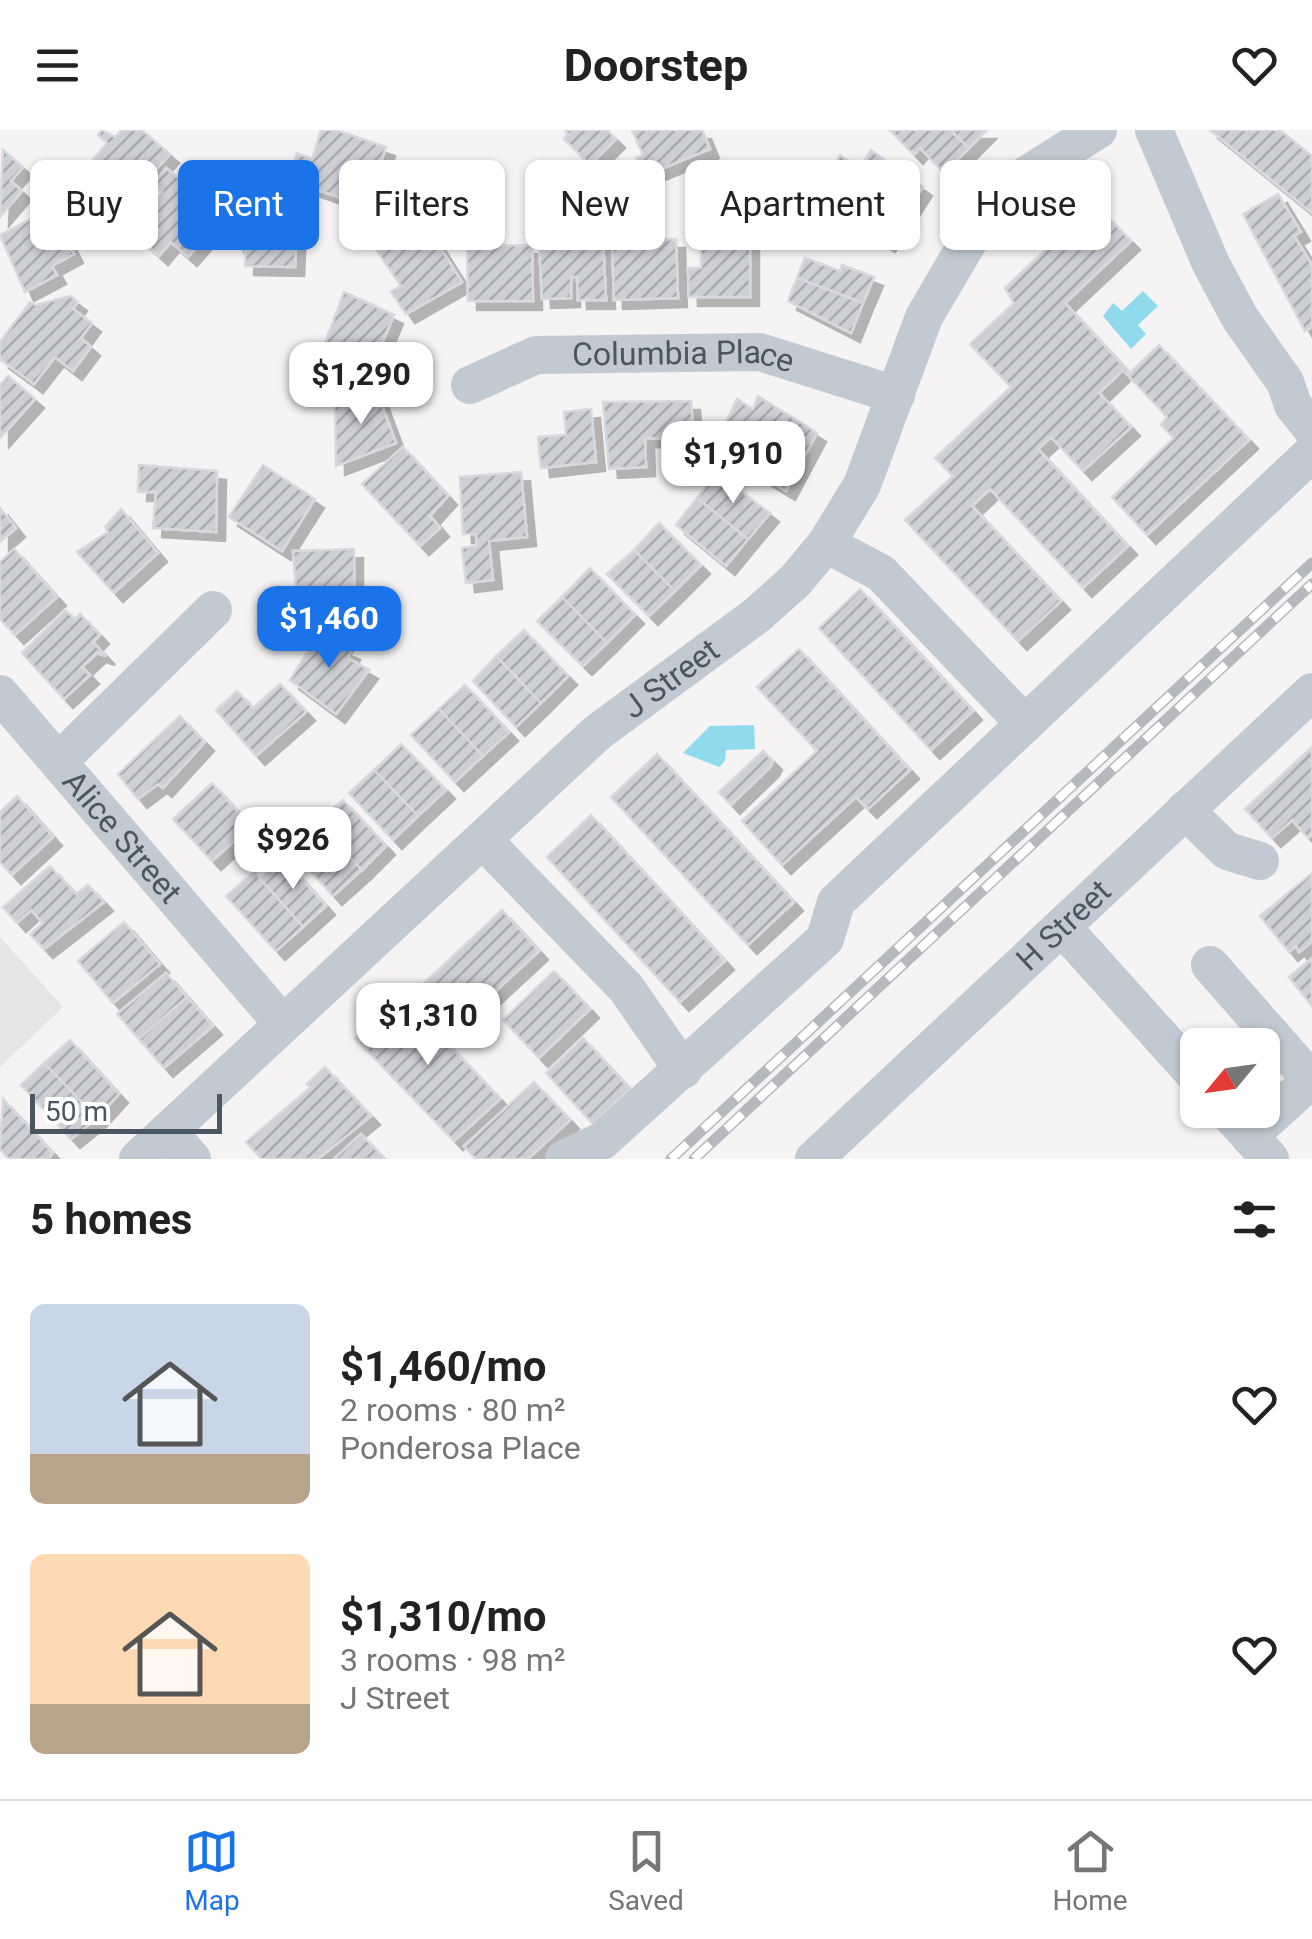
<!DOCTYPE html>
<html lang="en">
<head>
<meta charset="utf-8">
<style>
  body { margin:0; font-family:Roboto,sans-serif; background:#f6f6f6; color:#222; height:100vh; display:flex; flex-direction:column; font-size:38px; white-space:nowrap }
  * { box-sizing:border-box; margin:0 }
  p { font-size:32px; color:#767676 }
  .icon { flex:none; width:55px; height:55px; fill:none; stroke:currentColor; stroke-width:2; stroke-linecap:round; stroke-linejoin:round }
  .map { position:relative; height:1029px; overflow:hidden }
  .panel { display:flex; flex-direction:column; background:#fff; flex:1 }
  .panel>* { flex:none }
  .banner { position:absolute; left:30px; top:30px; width:1252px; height:90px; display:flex; gap:20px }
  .needle { width:65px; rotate:241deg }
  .tools { position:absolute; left:1180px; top:898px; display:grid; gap:20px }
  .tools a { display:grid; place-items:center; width:100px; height:100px; border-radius:15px; background:#fff; box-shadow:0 2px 8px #0004; font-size:50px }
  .scale { position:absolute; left:30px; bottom:25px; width:192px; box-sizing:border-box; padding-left:10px; border:5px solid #4a5661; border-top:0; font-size:28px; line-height:35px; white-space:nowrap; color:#4a5661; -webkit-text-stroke:8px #fff; paint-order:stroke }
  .price { position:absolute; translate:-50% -85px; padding:0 22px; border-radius:20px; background:#fff; color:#222; font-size:32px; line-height:65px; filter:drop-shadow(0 2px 5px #0008) }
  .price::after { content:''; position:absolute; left:50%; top:60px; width:30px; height:22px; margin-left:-15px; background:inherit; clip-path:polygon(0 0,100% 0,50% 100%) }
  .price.current { background:#1a73e8; color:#fff }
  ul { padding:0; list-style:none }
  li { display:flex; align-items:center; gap:30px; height:250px; padding:0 30px }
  li span { display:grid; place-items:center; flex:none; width:280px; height:200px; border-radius:15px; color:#555 }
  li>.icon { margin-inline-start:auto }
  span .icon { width:120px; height:120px; fill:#fffc; stroke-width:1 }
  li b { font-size:42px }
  h2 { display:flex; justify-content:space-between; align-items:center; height:120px; padding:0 30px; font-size:42px }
  .chip { padding:0 35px; border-radius:15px; background:#fff; box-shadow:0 2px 8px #0004; font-size:35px; line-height:90px }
  .chip.current { background:#1a73e8; color:#fff }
  header { display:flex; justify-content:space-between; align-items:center; height:130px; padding:0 30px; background:#fff; font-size:45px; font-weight:700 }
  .menu { display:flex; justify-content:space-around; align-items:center; height:140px; border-top:2px solid #e0e0e0; background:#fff; font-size:28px; color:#767676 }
  .menu a { display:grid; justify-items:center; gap:5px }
  .menu .current { color:#1a73e8 }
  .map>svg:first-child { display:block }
</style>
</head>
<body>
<header><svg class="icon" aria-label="menu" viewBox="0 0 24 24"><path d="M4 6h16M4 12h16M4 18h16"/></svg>Doorstep<svg class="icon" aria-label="heart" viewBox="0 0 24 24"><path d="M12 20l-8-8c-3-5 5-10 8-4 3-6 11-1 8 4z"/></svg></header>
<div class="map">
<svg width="1312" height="1029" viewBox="0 0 1312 1029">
  <defs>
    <pattern id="building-hatch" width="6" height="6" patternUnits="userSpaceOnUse" patternTransform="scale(2.5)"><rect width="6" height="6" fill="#cdcfd5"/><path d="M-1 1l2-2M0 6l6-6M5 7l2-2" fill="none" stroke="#a8abb0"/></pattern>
    <filter id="shadow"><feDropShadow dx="9" dy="9" stdDeviation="0" flood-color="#0004"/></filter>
  </defs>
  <rect width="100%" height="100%" fill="#f5f3f3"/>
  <path fill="#e6e4e5" d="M0,807L63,877L0,937Z"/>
  <g fill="#90daee">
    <path d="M1143,161L1158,176L1138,195L1146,204L1131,219L1103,186L1113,173L1122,181Z"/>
    <path d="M754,595L755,619L726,620L725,631L719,637L683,623L710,596Z"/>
  </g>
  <g fill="url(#building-hatch)" stroke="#d7d9de" stroke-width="2.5" filter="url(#shadow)">
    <path d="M102,0L115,7L122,0H142L170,24L125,73L86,38L107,13L98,5Z"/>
    <path d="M321,0H336L386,17L374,55L363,51L356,73L288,50L297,23L312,29Z"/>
    <path d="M565,0H607L616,9L590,35L564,9L568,4Z"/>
    <path d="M632,0H702L710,19L644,46L636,28L643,25Z"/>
    <path d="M890,0H950L969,18L944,43L920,18L914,25Z"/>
    <path d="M950,0H987L969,18Z"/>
    <path d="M1210,0H1280L1312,26V83Z"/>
    <path d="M3,20L23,37L11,51L22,61L0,87Z"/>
    <path d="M871,20L923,57L905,85L833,37L840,25L860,38Z"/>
    <path d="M833,37L905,85L886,113L832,78L843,62L824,50Z"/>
    <path d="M166,38L198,63L191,73L218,93L188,127L171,112L159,126L131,101L162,62L153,55Z"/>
    <path d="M225,46H257L256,71L298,72L295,137L245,136L246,114L235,113L236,75H227Z"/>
    <path d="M1278,64L1301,102L1294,106L1312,135V197L1305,201L1243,84Z"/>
    <path d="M51,79L74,124L52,136L57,145L25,162L0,105Z"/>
    <path d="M1101,80L1131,111L1065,173L1130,243L1159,215L1249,310L1147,405L1112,367L1174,308L1161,295L1167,287L1123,240L1099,263L1131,297L1083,341L1051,307L1038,319L1128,416L1083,458L990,359L972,376L1061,471L1018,511L905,390L953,346L935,328L1011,257L970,214L1014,173L1005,158L1079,88L1085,95Z"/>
    <path d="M427,97L462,152L406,184L391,162L401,156L373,115L396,100L402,113Z"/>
    <path d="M701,102H750V167H689L688,138H701Z"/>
    <path d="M676,109L678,168L614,170L612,110Z"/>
    <path d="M603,110L606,170H578L577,147H571V168L542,169L539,112Z"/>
    <path d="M532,115L533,171H468L467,116Z"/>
    <path d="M805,128L840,141L842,135L874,147L863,173L797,148Z"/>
    <path d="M797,148L863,173L851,203L788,171Z"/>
    <path d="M344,162L394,185L370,242L322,221Z"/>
    <path d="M70,166L78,172L73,179L92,193L81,208L91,217L73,241L55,227L34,254L0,229V212L30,172L36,175Z"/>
    <path d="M8,246L35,269L0,308V255Z"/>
    <path d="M375,257L396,313L336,336L335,273Z"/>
    <path d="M758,266L817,303L786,361L757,343L768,324L723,299L737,269L753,279Z"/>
    <path d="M691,271L694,309L645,308L646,337L609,339L603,272Z"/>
    <path d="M591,279L596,332L541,338L538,307L566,305L564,282Z"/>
    <path d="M403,317L448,366L430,386L440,398L420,416L362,354Z"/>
    <path d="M139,335L217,341L216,402L153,398L156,362H138Z"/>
    <path d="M263,335L315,369L282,421L229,387Z"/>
    <path d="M521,342L527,407L489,411L493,450L466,453L462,418L477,416L476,404H463L460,347Z"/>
    <path d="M716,343L770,383L748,409L697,368Z"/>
    <path d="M697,368L748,409L726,436L676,395Z"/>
    <path d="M0,378L16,398L0,412Z"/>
    <path d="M121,379L158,423L114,463L77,422L108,402L105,397Z"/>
    <path d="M659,393L701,435L675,461L634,420Z"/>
    <path d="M14,419L57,467L15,505L0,489V432Z"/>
    <path d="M354,419V482L298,483L293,421Z"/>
    <path d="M634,420L675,461L649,486L607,444Z"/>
    <path d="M590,438L635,485L607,513L562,467Z"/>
    <path d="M860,459L973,581L931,620L819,498Z"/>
    <path d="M562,467L607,513L583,536L537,491Z"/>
    <path d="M65,480L75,489L80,484L100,505L93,512L106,526L97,523L82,537L90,545L64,569L22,523Z"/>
    <path d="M324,495L345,510L341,517L351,521L348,528L369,540L336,584L290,550Z"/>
    <path d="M524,500L568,546L541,573L496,526Z"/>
    <path d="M799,519L910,640L868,679L856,667L782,735L742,691L817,621L757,557Z"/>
    <path d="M496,526L541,573L516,597L473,551Z"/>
    <path d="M280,554L306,582L256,626L216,580L237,561L253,578Z"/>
    <path d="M465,555L509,602L483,626L439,579Z"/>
    <path d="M439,579L483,626L455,652L411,605Z"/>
    <path d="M180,586L205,612L163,658L158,654L138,669L118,644Z"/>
    <path d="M401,614L446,660L418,686L374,640Z"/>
    <path d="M1312,617V704L1308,708L1292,690L1272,708L1245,679Z"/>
    <path d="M763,621L773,631L770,637L731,675L719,662Z"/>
    <path d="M657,624L794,772L748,815L611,667Z"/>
    <path d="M374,640L418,686L393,710L349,663Z"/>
    <path d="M212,653L251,696L212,731L173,689Z"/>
    <path d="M17,666L53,707L12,745L0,732V682Z"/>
    <path d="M343,670L386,716L362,740L317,693Z"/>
    <path d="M591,685L725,831L680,872L547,727Z"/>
    <path d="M317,693L362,740L333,766L290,718Z"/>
    <path d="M283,728L326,776L303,797L260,749Z"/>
    <path d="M50,736L76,764L88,755L104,772L44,819L30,804L43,793L31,780L17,793L3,777Z"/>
    <path d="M254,742L303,797L276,821L226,766Z"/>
    <path d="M1312,743V812L1299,822L1296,816L1289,822L1260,786Z"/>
    <path d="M502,780L539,821L460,894L423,854Z"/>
    <path d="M124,792L160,834L113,873L78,831Z"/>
    <path d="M1312,828V876L1289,847Z"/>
    <path d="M554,841L590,879L539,928L503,890Z"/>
    <path d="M166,843L187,867L139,909L117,884Z"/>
    <path d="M402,865L500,969L454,1011L355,908Z"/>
    <path d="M187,867L213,896L164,938L139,909Z"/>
    <path d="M583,908L630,959L593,994L546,943Z"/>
    <path d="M70,910L119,964L97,988L44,933Z"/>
    <path d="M44,933L97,988L71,1009L21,955Z"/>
    <path d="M325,937L371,986L318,1029H262L246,1012L311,957L307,954Z"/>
    <path d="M534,952L570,990L528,1029H476L464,1016Z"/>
    <path d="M3,969L53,1023L48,1029H9L0,1019Z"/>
    <path d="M361,1004L385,1029H334Z"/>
  </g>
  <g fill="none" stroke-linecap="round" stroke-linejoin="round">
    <g stroke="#c1cad2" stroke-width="38">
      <path d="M1154,0L1211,134L1240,188L1285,252L1293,275L1312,299"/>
      <path id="s1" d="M470,255L536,225L760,222L896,265"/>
      <path d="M826,414L881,443L1025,594"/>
      <path id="s2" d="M0,564L282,893"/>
      <path d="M60,630L213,480"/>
      <path d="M1185,680L1227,721L1260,731"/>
      <path d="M483,710L626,858L683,940"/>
      <path d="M1062,797L1198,948"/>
      <path d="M1210,835L1312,951"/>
      <path d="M1226,980L1270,1029"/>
      <path d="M168,1001L192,1029"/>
      <path d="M1249,1006L1311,950"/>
      <path id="s3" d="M138,1029L598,602L757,485L795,451L826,414L862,355L924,187L978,95L1023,47L1098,0"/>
      <path d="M564,1029L602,1011L825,809L836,772L1312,323"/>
      <path id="s4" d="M814,1029L1312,562"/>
    </g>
    <defs>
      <g id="rail">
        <path d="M671,1029L1312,433"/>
        <path d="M694,1029L1312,454"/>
      </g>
    </defs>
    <use href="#rail" stroke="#b5b8bd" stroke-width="11"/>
    <use href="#rail" stroke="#fff" stroke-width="8" stroke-dasharray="22" stroke-linecap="butt"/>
  </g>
  <g text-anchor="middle" stroke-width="10" stroke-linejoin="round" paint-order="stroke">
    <g font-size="32" fill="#4a5661" stroke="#fff">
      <text dy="11" stroke="none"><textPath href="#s1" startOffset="220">Columbia Place</textPath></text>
      <text dy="11" stroke="none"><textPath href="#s3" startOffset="718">J Street</textPath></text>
      <text dy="11" stroke="none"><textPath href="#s2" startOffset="188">Alice Street</textPath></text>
      <text dy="11" stroke="none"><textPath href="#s4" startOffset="342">H Street</textPath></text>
    </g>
  </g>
</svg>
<div class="tools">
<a><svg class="needle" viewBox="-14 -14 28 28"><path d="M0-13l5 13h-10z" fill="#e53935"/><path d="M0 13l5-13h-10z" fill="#767676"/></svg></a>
</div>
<div class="scale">50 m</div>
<b class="price" style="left:361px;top:297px">$1,290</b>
<b class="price" style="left:733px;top:376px">$1,910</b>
<b class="price current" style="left:329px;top:541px">$1,460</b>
<b class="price" style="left:293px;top:762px">$926</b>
<b class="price" style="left:428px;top:938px">$1,310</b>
<div class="banner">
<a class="chip">Buy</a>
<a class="chip current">Rent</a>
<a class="chip">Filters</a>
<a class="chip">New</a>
<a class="chip">Apartment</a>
<a class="chip">House</a>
</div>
</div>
<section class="panel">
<h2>5 homes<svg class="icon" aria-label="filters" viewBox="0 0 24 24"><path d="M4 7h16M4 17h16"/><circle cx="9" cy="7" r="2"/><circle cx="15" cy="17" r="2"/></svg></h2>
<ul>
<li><span style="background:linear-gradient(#c9d6e8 75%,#b9a48a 0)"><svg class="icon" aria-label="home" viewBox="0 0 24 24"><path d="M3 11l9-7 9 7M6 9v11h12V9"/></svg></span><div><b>$1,460/mo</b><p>2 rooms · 80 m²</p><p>Ponderosa Place</p></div><svg class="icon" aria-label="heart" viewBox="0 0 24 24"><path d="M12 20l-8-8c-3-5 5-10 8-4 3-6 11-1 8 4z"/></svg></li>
<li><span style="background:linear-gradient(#ffd9b3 75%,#b9a48a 0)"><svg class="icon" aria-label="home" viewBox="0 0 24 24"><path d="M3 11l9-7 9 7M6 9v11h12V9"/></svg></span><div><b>$1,310/mo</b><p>3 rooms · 98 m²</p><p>J Street</p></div><svg class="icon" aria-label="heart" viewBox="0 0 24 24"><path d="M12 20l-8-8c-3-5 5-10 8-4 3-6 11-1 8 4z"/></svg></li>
</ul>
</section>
<nav class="menu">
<a class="current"><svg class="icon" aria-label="map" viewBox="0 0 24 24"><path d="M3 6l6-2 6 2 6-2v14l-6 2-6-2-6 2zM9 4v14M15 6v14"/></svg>Map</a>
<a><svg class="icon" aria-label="saved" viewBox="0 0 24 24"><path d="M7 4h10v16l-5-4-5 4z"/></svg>Saved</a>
<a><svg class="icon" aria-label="home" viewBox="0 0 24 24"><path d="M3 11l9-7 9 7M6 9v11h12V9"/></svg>Home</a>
</nav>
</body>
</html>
